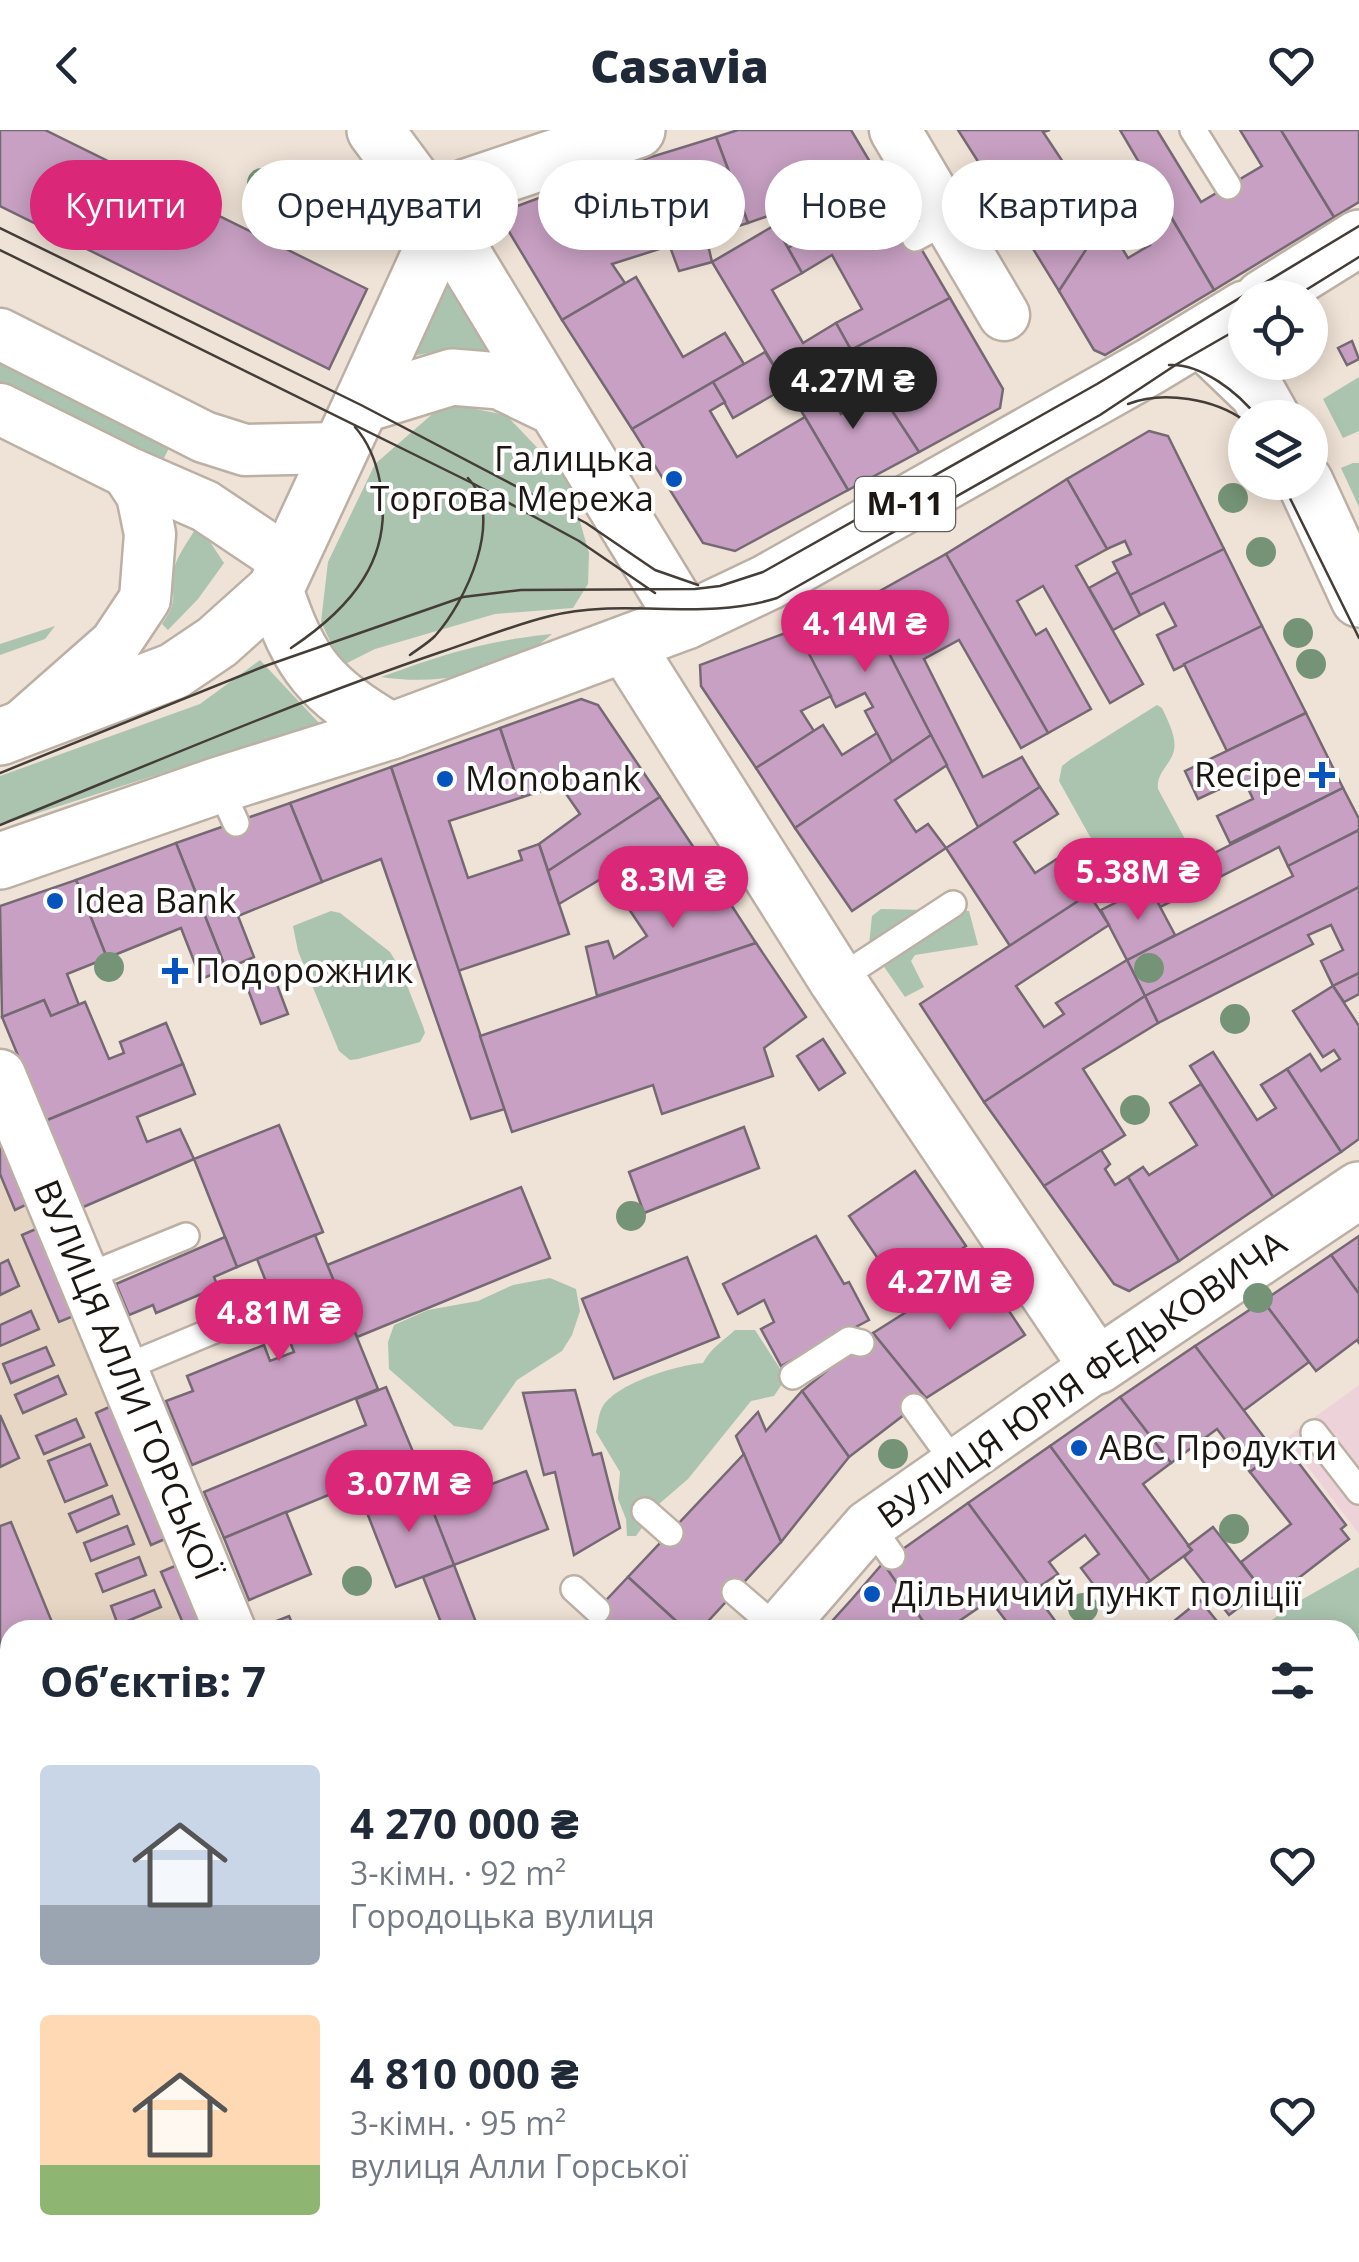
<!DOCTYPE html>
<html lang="uk">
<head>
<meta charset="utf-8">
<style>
  body { margin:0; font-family:"Open Sans",sans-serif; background:#f6f6f7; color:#1f2937; height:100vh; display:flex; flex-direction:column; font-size:38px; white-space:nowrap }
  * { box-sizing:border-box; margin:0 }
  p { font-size:32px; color:#747a83 }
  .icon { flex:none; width:55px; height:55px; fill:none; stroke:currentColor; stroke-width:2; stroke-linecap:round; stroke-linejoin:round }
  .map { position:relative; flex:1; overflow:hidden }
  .panel { position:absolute; left:0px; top:1490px; width:1360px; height:642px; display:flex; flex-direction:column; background:#fff; border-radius:30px 30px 0 0; box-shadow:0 5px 25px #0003 }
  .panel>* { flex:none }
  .top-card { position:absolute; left:30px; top:30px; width:1300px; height:90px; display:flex; gap:20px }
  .buttons { position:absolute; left:1228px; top:150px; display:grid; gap:20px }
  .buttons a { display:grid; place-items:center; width:100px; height:100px; border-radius:50%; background:#fff; box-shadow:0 5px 25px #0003; font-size:50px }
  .price { position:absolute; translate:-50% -85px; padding:0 22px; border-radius:35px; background:#db2777; color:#fff; font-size:32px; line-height:65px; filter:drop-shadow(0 2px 5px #0008) }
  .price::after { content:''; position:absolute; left:50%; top:60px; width:30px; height:22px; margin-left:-15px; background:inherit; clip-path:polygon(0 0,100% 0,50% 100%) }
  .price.current { background:#222; color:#fff }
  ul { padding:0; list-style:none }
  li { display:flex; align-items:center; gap:30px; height:250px; padding:0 40px }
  li span { display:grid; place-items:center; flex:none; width:280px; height:200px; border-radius:10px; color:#555 }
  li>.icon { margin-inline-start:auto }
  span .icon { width:120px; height:120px; fill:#fffc; stroke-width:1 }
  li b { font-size:42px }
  h2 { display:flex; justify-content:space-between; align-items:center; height:120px; padding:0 40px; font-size:42px }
  .tag { padding:0 35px; border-radius:45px; background:#fff; box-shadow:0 5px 25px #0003; font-size:35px; line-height:90px }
  .tag.current { background:#db2777; color:#fff }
  header { display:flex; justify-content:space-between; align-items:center; height:130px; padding:0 40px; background:#fff; font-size:45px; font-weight:800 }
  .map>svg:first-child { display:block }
</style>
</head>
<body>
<header><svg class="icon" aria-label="back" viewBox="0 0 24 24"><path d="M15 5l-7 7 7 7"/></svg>Casavia<svg class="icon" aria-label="heart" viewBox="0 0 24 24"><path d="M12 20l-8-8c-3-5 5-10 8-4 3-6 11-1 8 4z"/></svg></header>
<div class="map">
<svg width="1359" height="2132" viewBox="0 0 1359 2132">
  <rect width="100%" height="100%" fill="#efe2d6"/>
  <g fill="#e8d6c4">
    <path d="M0,967L219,1500H10V2031L0,2021Z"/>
    <path d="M101,2123H189L180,2132H111Z"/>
  </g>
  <path fill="#edd3d9" d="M1359,1255V1404L1286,1308Z"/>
  <g fill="#aac4af">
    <path d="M444,134L501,224L455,218L407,227Z"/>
    <path d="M0,228L172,312L162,332L0,253Z"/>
    <path d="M1359,247V301L1343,308L1323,269Z"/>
    <path d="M445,273L506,285L568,350L589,423L588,454L573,478L495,484L375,519L345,534L334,519L321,492L328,432L375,334Z"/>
    <path d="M1353,333H1359V377L1341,338Z"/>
    <path d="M198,394L224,433L198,469L168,500L162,494C183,465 167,462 174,439C178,423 191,408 198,394Z"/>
    <path d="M55,496L45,509L0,525V514Z"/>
    <path d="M552,504C506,544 440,556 381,547C444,524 485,511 552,504Z"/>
    <path d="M260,530L319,593L0,695V646L200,574Z"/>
    <path d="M1157,575L1162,578C1167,589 1177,607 1174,620C1171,635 1156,642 1158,659L1185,709L1176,720L1120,745L1110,739L1103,730L1059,651L1062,636L1071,629Z"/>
    <path d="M881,779L969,781L978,815L915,825L911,831L924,857L905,867L869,815L872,786Z"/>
    <path d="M331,781L340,783L390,822L401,840L423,896L425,903L420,912L358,929L350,930L339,921L298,821L293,796Z"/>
    <path d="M550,1148L576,1159L580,1181L572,1205L562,1221L517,1250L482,1300L454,1296L389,1239L388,1212L394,1195L428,1180L478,1171L513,1155Z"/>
    <path d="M735,1200H755L786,1248L774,1266L751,1271L688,1349L659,1374L636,1406H627L626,1389L618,1369L620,1342L596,1302C598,1295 598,1285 602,1278C614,1254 677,1235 703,1233C711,1218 723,1211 735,1200Z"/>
    <path d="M1359,1437V1564L1350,1568V1500H1259L1289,1477Z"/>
  </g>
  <g fill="#c8a0c3" stroke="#756973" stroke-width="2.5">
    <path d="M0,0H45L367,159L329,239L0,76Z"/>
    <path d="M738,0H851L888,62L788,118L775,95L796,83L794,77L748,93L716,7Z"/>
    <path d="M958,0H1050L1043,2L1081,59L1019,96Z"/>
    <path d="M1120,0H1157L1201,72L1262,36L1240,0H1281L1334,87L1214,160Z"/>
    <path d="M1281,0H1359V72L1334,87Z"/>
    <path d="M716,7L748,93L706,106L712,132L679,141L638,31Z"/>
    <path d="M638,31L672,115L612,134L625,153L562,190L505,95L512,78Z"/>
    <path d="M1081,59L1095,65L1104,59L1114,77L1059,161L1019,96Z"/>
    <path d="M1155,60L1214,160L1105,225L1094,220L1059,161L1114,77L1123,92L1111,100L1128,128L1150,115L1127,76Z"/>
    <path d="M888,62L950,168L851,220L836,193L862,179L832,125L802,143L788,118Z"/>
    <path d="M775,95L802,143L772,160L803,213L836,193L851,220L787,257L712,132Z"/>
    <path d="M636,147L683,227L725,203L744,234L632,299L562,190Z"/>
    <path d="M950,168L1003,259L1000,278L919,322L879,261L906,244L897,232L868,249L851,220Z"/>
    <path d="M1352,211L1359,229L1347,235L1338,218Z"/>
    <path d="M765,222L787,257L733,288L713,252Z"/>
    <path d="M815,240L841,284L879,261L919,322L848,360L787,257Z"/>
    <path d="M713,252L725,272L710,281L737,327L805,287L848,360L735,421L703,413L632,299Z"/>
    <path d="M1149,301L1168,306L1224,419L1130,465L1113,432L1131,424L1125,411L1107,419L1067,349Z"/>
    <path d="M1067,349L1107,419L1076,436L1143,554L1110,573L1043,456L1017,471L1036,505L1046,499L1091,579L1048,603L946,424Z"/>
    <path d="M1224,419L1262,496L1174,540L1157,505L1176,496L1164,473L1140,485L1130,465Z"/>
    <path d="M946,424L1048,603L1021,618L959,510L924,529L983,647L1022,627L1040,657L978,697L862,471Z"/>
    <path d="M1118,442L1140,485L1113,500L1089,458Z"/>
    <path d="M862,471L931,605L892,632L865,581L873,577L865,563L836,577L796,499Z"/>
    <path d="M1262,496L1306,583L1227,621L1184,534Z"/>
    <path d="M796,499L831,566L801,581L814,601L756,638L701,556L700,535Z"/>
    <path d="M581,569L598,575L660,667L548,741L539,714L580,684L560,655L523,667L500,598Z"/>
    <path d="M1306,583L1343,658L1230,713L1217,686L1253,669L1243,648L1198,669L1185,641Z"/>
    <path d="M823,595L842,625L877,603L892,632L795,698L756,638Z"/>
    <path d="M500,598L523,667L449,691L468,748L522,730L519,721L539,714L569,804L458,841L391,637Z"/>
    <path d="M931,605L947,635L895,670L916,702L928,694L946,718L852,781L795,698Z"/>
    <path d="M391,637L505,979L471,989L381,729L322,752L290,673Z"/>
    <path d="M1040,657L1058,684L1014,712L1035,743L1063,725L1089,764L1010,816L946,718Z"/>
    <path d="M1343,658L1359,689V700L1288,736L1279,717L1160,777L1149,756Z"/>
    <path d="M660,667L700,727L627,776L606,746L559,774L548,741Z"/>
    <path d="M290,673L322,752L238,786L254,827L226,839L176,713Z"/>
    <path d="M1359,700V757L1145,866L1127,830L1293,746L1288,736Z"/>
    <path d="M176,713L226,839L201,849L181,798L107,828L76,750Z"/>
    <path d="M700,727L756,813L597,866L586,817L608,811L614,828L647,806L627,776Z"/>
    <path d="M76,750L107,828L67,844L79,875L51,886L44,870L2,887L0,776Z"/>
    <path d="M1149,756L1175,805L1127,830L1101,780Z"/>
    <path d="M1359,757V843L1333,856L1321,831L1343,820L1331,795L1308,805L1313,814L1158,893L1145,866Z"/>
    <path d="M1089,764L1109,795L1016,856L1044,897L1064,884L1056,873L1127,830L1145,866L984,972L920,874Z"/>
    <path d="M756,813L806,887L764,918L773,946L662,984L653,955L512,1002L480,906Z"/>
    <path d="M270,836L288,884L261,894L243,846Z"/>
    <path d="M1359,843V864L1344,872L1333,856Z"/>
    <path d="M1333,856L1359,896V1009L1341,1022L1287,939L1310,924L1321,941L1340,929L1334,920L1323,927L1293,881Z"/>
    <path d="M1145,866L1158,893L1083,939L1125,1005L1044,1056L984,972Z"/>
    <path d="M44,870L51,886L85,872L109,929L124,923L120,912L166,893L183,934L45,991L2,887Z"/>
    <path d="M823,909L845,943L819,960L797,926Z"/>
    <path d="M1213,922L1257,990L1276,978L1261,955L1287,939L1341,1022L1273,1067L1190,936Z"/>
    <path d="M183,934L195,964L137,987L147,1012L180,999L194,1029L81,1078L45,991Z"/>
    <path d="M1201,954L1273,1067L1179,1131L1128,1047L1143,1037L1149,1045L1197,1015L1170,973Z"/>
    <path d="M279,995L323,1102L237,1137L194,1029Z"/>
    <path d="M0,996L32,1072L15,1080L0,1044Z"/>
    <path d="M744,997L759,1038L644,1083L629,1042Z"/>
    <path d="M1101,1020L1110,1034L1105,1039L1115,1055L1128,1047L1179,1131L1129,1161L1114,1154L1044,1056Z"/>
    <path d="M915,1041L966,1116L900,1161L849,1086Z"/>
    <path d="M521,1057L550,1128L357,1207L327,1135Z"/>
    <path d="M43,1096L81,1183L59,1192L22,1105Z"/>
    <path d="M315,1105L378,1259L192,1335L166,1271L193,1261L187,1246L264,1215L270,1231L294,1222L257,1129Z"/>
    <path d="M816,1106L844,1154L849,1152L869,1190L781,1236L761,1199L774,1192L764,1170L738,1184L723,1154Z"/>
    <path d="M1359,1106V1164L1331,1125Z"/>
    <path d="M225,1107L237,1137L214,1147L218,1157L156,1183L153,1175L129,1185L116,1154Z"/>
    <path d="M1331,1125L1359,1164V1213L1357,1210L1316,1241L1263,1171Z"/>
    <path d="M687,1127L719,1207L614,1249L582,1169Z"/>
    <path d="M8,1130L19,1156L0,1165V1134Z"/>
    <path d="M979,1136L1025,1205L926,1268L873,1203Z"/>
    <path d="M1263,1171L1309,1232L1243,1281L1195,1216Z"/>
    <path d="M31,1181L39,1199L0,1216V1195Z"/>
    <path d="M873,1203L926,1268L849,1327L802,1261Z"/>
    <path d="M1195,1216L1276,1323L1250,1342L1217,1299L1171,1333L1120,1267Z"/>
    <path d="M46,1217L54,1235L11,1253L3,1234Z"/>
    <path d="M58,1246L66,1264L23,1283L15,1265Z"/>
    <path d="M386,1257L416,1329L224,1408L204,1362L366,1295L356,1269Z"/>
    <path d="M575,1260L593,1325L601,1323L620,1398L574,1425L555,1342L544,1345L523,1263Z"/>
    <path d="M802,1261L849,1327L781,1412L736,1306L758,1282L766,1301Z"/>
    <path d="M1120,1267L1171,1333L1143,1354L1192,1420L1150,1451L1050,1316Z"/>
    <path d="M116,1274L172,1406L151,1415L96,1283Z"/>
    <path d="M0,1285L19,1328L0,1337Z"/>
    <path d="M76,1289L84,1307L44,1324L36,1306Z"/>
    <path d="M90,1314L107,1355L65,1372L48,1331Z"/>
    <path d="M1285,1315L1346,1395L1341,1399L1349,1409L1261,1477L1253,1467L1262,1460L1241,1432L1291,1394L1250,1342Z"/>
    <path d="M1050,1316L1150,1451L1112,1479L1081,1438L1099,1424L1085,1405L1049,1432L1058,1444L1033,1461L968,1373Z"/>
    <path d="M744,1324L781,1412L700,1500H686L628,1447Z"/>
    <path d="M526,1341L548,1399L454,1435L431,1377Z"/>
    <path d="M422,1353L454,1435L396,1457L364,1375Z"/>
    <path d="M112,1366L119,1384L77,1402L69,1384Z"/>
    <path d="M968,1373L1062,1500H1013L990,1470L946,1500H929L883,1433Z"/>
    <path d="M286,1382L311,1444L249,1470L224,1408Z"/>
    <path d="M11,1392L54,1497L10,1500V1515L0,1519V1396Z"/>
    <path d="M127,1396L134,1414L91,1431L84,1413Z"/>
    <path d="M1213,1397L1262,1460L1229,1485L1184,1427L1192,1420L1188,1416Z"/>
    <path d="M139,1427L146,1445L103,1462L96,1444Z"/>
    <path d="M182,1433L211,1500H186L161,1442Z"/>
    <path d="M883,1433L929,1500H824L852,1469Z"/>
    <path d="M454,1435L479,1500H444L423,1447Z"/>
    <path d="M628,1447L686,1500H578Z"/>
    <path d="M154,1460L161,1477L118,1495L111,1476Z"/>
    <path d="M1200,1470L1224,1500H1163Z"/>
    <path d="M289,1486L295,1500H262L261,1497Z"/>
    <path d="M10,1547V1583L0,1587V1551Z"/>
    <path d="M1350,1626L1359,1636V1678L1350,1668Z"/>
    <path d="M7,1636L10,1693L4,1696L8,1704L0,1707V1639Z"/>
    <path d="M1350,1668L1359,1678V1756L1350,1764Z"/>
    <path d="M10,1740V1886L0,1862V1744Z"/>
    <path d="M1355,1895L1359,1898V1995L1350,2004V1900Z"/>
    <path d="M0,2033L10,2043V2122H88L98,2132H0Z"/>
    <path d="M288,2122H350L361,2132H279Z"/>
    <path d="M350,2122H396L387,2132H361Z"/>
    <path d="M476,2122H520L509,2132H484Z"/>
    <path d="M520,2122H592L600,2132H509Z"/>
    <path d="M939,2122H960L950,2132Z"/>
    <path d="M1109,2122H1285L1278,2132H1107L1103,2128Z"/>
    <path d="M1285,2122H1289L1302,2132H1278Z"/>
  </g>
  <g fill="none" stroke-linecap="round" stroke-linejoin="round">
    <defs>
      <g id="service">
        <path d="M1193,0L1228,56"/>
        <path d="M915,108L947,91"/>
        <path d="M219,655L236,693"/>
        <path d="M837,850L953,774"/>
        <path d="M83,1148L186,1106"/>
        <path d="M121,1239L258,1182"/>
        <path d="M793,1246L849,1210L861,1213"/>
        <path d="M914,1277L956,1335"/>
        <path d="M1314,1303L1359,1361"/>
        <path d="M645,1381L670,1403"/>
        <path d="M870,1395L892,1426"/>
        <path d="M574,1459L597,1480"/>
        <path d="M735,1462L778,1499"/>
        <path d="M123,2122L132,2132"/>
      </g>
      <g id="minor">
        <path d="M895,0L1004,185"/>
        <path d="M0,204L204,307L245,320L340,318"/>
        <path d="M0,279L127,342L205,376L287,431"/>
        <path d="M23,595L115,514L145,469L150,404L142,365L127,342"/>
        <path id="s1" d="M0,945L230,1500"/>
        <path d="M778,1500L868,1396L1097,1236"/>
        <path d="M1350,2101L1359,2108"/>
        <path d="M631,2122L639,2132"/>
        <path d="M874,2122L882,2132"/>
        <path d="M244,2132L252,2122"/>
      </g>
      <g id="tertiary">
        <path d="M375,0L444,93L556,278"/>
        <path d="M361,275L444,93L467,57L637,0"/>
      </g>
      <g id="secondary">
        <path d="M1204,205L1208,215L1258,263L1272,288"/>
        <path d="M1305,352L1359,469"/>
        <path d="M625,514L837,850L1097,1236L1359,1060"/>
        <path d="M1350,1848L1359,1840"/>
        <path d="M1048,2132L1058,2122"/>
      </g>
      <g id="primary">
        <path d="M1263,168L1359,108"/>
        <path d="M391,601C321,560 300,536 275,460L361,275L452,247L500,251L556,278L686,491"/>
        <path d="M0,607L174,541L217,512L275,460"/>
        <path d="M0,731L219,655L391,601L686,491L768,452L1151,236L1245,179"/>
      </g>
    </defs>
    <use href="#service" stroke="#bcb0a4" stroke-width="30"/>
    <use href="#minor" stroke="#bcb0a4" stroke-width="55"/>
    <use href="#tertiary" stroke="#bcb0a4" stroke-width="60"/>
    <use href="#secondary" stroke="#bcb0a4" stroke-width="60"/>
    <use href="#primary" stroke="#bcb0a4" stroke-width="60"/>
    <use href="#service" stroke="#fff" stroke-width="25"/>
    <use href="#minor" stroke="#fff" stroke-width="50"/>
    <use href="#tertiary" stroke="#fff" stroke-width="55"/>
    <use href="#secondary" stroke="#fff" stroke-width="55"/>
    <use href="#primary" stroke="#fff" stroke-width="55"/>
    <g stroke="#443d38" stroke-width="2.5">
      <path d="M0,98L361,275L586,393L655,440L698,455"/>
      <path d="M0,120L474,354L579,411L655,463"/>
      <path d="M1293,168L1359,127"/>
      <path d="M1169,235C1201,233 1239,263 1258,288"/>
      <path d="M1128,274C1163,260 1215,269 1245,291"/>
      <path d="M1282,352L1359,508"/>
      <path d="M291,518C351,478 395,428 380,352C376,331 369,313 355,297"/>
      <path d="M410,525C418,519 428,513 435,506C465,473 506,387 468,348"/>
      <path d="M0,643L265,536L463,467L521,460L695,459L720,456L763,442L1097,254L1359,96"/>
      <path d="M0,695C146,636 291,573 441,522C477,510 513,495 550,486C624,467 702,492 777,468L1100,285L1177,234L1245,195"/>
    </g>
  </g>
  <g fill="#759477">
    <circle cx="262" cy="53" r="15"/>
    <circle cx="335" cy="94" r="15"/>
    <circle cx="1233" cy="368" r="15"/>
    <circle cx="1261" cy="422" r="15"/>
    <circle cx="1298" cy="503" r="15"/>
    <circle cx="1311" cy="534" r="15"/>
    <circle cx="109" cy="837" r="15"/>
    <circle cx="1149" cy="838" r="15"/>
    <circle cx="1235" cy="889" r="15"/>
    <circle cx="1135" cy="980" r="15"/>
    <circle cx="631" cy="1086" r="15"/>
    <circle cx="1258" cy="1168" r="15"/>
    <circle cx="893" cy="1324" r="15"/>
    <circle cx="1234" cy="1399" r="15"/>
    <circle cx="357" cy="1451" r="15"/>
    <circle cx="1083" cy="1478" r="15"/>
  </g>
  <g fill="#0653bd" stroke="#fff" stroke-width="4">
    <circle cx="674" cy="349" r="10"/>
    <path d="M1317 630h10v10h10v10h-10v10h-10v-10h-10v-10h10z"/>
    <circle cx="445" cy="649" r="10"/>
    <circle cx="55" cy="771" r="10"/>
    <path d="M170 826h10v10h10v10h-10v10h-10v-10h-10v-10h10z"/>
    <circle cx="1079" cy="1318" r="10"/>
    <circle cx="872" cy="1464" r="10"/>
  </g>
  <g text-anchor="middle" stroke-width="8" stroke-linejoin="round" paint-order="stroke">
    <rect fill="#fff" stroke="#605d5a" stroke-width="2.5" x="855" y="347" width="100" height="54" rx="8"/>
    <g font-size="32" font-weight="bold" fill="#1c1713">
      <text x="905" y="385">М-11</text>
    </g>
    <g font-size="35" fill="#1c1713" stroke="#fff" text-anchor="start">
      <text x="654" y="341" text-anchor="end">Галицька<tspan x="654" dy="40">Торгова Мережа</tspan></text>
      <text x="1302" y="657" text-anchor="end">Recipe</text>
      <text x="465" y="661">Monobank</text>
      <text x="75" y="783">Idea Bank</text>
      <text x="195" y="853">Подорожник</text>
      <text x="1099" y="1330">ABC Продукти</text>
      <text x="892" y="1476">Дільничий пункт поліції</text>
    </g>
    <g font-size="35" fill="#1c1713" stroke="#fff">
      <text dy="12" stroke="none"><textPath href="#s1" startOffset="330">ВУЛИЦЯ АЛЛИ ГОРСЬКОЇ</textPath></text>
      <text transform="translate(1082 1250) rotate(-35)" y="12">ВУЛИЦЯ ЮРІЯ ФЕДЬКОВИЧА</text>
    </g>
  </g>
</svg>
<div class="buttons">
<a><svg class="icon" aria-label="locate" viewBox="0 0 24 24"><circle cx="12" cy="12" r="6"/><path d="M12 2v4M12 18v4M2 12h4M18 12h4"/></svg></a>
<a><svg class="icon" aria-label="layers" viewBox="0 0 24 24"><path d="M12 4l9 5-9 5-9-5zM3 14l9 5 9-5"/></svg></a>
</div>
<b class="price current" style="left:853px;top:302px">4.27M ₴</b>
<b class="price" style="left:865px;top:545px">4.14M ₴</b>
<b class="price" style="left:1138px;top:793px">5.38M ₴</b>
<b class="price" style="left:673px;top:801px">8.3M ₴</b>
<b class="price" style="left:950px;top:1203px">4.27M ₴</b>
<b class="price" style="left:279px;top:1234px">4.81M ₴</b>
<b class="price" style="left:409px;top:1405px">3.07M ₴</b>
<div class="top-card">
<a class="tag current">Купити</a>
<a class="tag">Орендувати</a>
<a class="tag">Фільтри</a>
<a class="tag">Нове</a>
<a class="tag">Квартира</a>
</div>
<section class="panel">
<h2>Об’єктів: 7<svg class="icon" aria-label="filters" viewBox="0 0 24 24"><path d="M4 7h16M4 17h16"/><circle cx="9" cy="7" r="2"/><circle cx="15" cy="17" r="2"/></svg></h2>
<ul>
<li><span style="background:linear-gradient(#c9d6e8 70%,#9aa5b1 0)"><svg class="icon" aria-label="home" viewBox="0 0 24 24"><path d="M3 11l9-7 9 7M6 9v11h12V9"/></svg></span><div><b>4 270 000 ₴</b><p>3-кімн. · 92 m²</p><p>Городоцька вулиця</p></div><svg class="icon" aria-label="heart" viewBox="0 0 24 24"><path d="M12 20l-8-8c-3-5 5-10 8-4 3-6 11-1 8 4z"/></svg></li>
<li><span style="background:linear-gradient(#ffd9b3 75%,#8fb573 0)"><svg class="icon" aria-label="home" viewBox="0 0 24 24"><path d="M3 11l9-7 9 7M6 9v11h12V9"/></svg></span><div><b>4 810 000 ₴</b><p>3-кімн. · 95 m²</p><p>вулиця Алли Горської</p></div><svg class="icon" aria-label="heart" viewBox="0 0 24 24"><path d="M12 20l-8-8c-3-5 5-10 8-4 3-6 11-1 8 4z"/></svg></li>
</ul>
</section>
</div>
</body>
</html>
